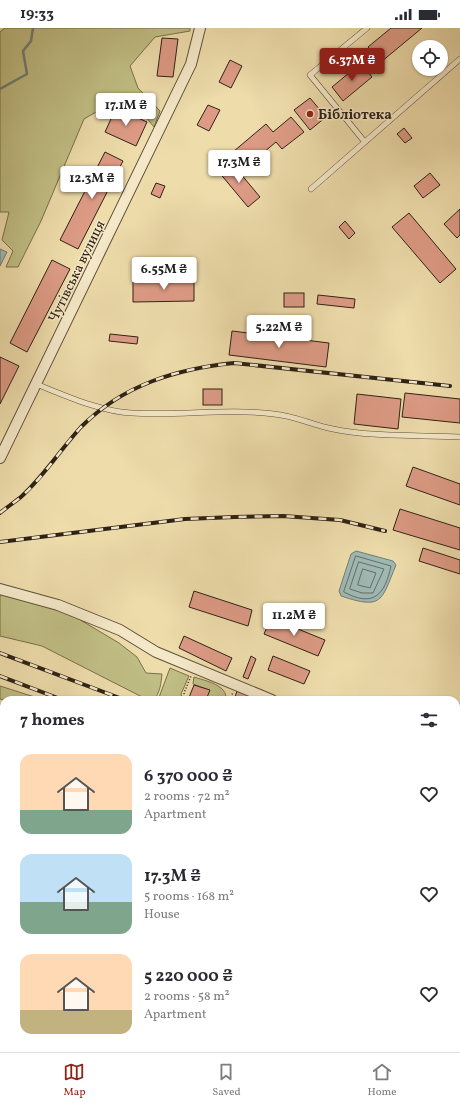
<!DOCTYPE html>
<html lang="en">
<head>
<meta charset="utf-8">
<style>
  body { margin:0; font-family:Vollkorn,serif; background:#f7f7f7; color:#2b2b33; height:100vh; display:flex; flex-direction:column; font-size:15px; white-space:nowrap }
  * { box-sizing:border-box; margin:0 }
  p { font-size:13px; color:#7c7c81 }
  .icon { flex:none; width:22px; height:22px; fill:none; stroke:currentColor; stroke-width:2; stroke-linecap:round; stroke-linejoin:round }
  .map { position:relative; flex:1; overflow:hidden }
  .drawer { position:absolute; left:0px; top:668px; width:460px; height:356px; display:flex; flex-direction:column; background:#fff; border-radius:12px 12px 0 0; box-shadow:0 1px 3px #0004 }
  .drawer>* { flex:none }
  .controls { position:absolute; left:412px; top:12px; display:grid; gap:8px }
  .controls a { display:grid; place-items:center; width:36px; height:36px; border-radius:50%; background:#fff; box-shadow:0 1px 3px #0004; font-size:20px }
  .price { position:absolute; translate:-50% -34px; padding:0 9px; border-radius:4px; background:#fff; color:#222; font-size:13px; line-height:26px; filter:drop-shadow(0 1px 2px #0008) }
  .price::after { content:''; position:absolute; left:50%; top:24px; width:12px; height:9px; margin-left:-6px; background:inherit; clip-path:polygon(0 0,100% 0,50% 100%) }
  .price.on { background:#8f2418; color:#fff }
  ul { padding:0; list-style:none }
  li { display:flex; align-items:center; gap:12px; height:100px; padding:0 20px }
  li span { display:grid; place-items:center; flex:none; width:112px; height:80px; border-radius:12px; color:#555 }
  li>.icon { margin-inline-start:auto }
  span .icon { width:48px; height:48px; fill:#fffc; stroke-width:1 }
  li b { font-size:17px }
  h2 { display:flex; justify-content:space-between; align-items:center; height:48px; padding:0 20px; font-size:17px }
  .status { display:flex; justify-content:space-between; align-items:center; height:28px; padding:0 20px; background:#fff; direction:ltr }
  .status svg { height:11px; fill:currentColor }
  .tab-bar { display:flex; justify-content:space-around; align-items:center; height:56px; border-top:1px solid #e1e1e2; background:#fff; font-size:11px; color:#7c7c81 }
  .tab-bar a { display:grid; justify-items:center; gap:2px }
  .tab-bar .on { color:#8f2418 }
  .map>svg:first-child { display:block }
</style>
</head>
<body>
<div class="status"><b>19:33</b><svg viewBox="0 0 49 12"><path d="M0 12V9h3v3zM5 12V6h3v6zM10 12V3h3v9zM15 12V0h3v12zM26 1h20v11H26zM47 4h2v5h-2z"/></svg></div>
<div class="map">
<svg width="460" height="1024" viewBox="0 0 460 1024">
  <rect width="100%" height="100%" fill="#eedcab"/>
  <filter id="stains"><feTurbulence type="fractalNoise" baseFrequency=".005" numOctaves="4"/><feColorMatrix values="0 0 0 0 .2 0 0 0 0 .09 0 0 0 0 .02 0 0 0 .5 -.17"/></filter>
  <radialGradient id="worn" r=".72"><stop offset=".6" stop-color="#630" stop-opacity="0"/><stop offset="1" stop-color="#630" stop-opacity=".3"/></radialGradient>
  <g fill="#c0be84" stroke="#77704c">
    <path d="M5,0H190V3L155,9L130,38L138,60L160,83L154,99L142,84L115,73L84,91L41,193L18,239H6L13,223L2,212L9,184H0V4Z"/>
    <path d="M0,566L67,584L119,615L137,629L146,645L162,646C161,656 160,664 154,672H148L42,618L0,608Z"/>
    <path d="M170,640L189,648L181,666L183,672H158Z"/>
    <path d="M194,649C206,653 228,657 226,672H206L209,662L193,656Z"/>
    <path d="M0,658L44,672H4L0,671Z"/>
    <path d="M456,764L460,766V786L456,789Z"/>
  </g>
  <g fill="#9fb9b5" stroke="#727d75">
    <path d="M0,221L7,224L0,238Z"/>
    <path d="M356,523L393,533L396,537C381,573 383,582 341,568L339,563L351,526Z"/>
  </g>
  <g fill="none" stroke-linecap="round" stroke-linejoin="round">
    <g stroke="#666e65" stroke-width="1">
      <path d="M356,528L391,538C385,567 373,580 344,564Z"/>
      <path d="M359,534L384,541L373,565H362L350,561Z"/>
      <path d="M363,541L376,545L370,560L358,557Z"/>
    </g>
    <path stroke="#727d75" stroke-width="2.5" d="M0,61L27,46L23,23L31,13L33,0"/>
  </g>
  <g fill="#dd9b85" stroke="#2e2215">
    <path d="M391,0H422L381,34L368,19Z"/>
    <path d="M162,10L178,11L173,49L157,48Z"/>
    <path d="M230,32L242,38L231,60L219,54Z"/>
    <path d="M361,35L372,49L343,73L332,59Z"/>
    <path d="M310,70L326,89L310,102L294,82Z"/>
    <path d="M208,77L220,82L209,103L197,97Z"/>
    <path d="M116,80L147,94L136,118L105,104Z"/>
    <path d="M291,89L304,104L282,121L276,114L240,144L227,129L266,96L273,104Z"/>
    <path d="M404,100L412,110L405,115L397,106Z"/>
    <path d="M105,124L123,133L78,221L60,212Z"/>
    <path d="M230,133L260,169L248,179L218,143Z"/>
    <path d="M430,145L440,157L423,170L414,158Z"/>
    <path d="M156,155L165,158L160,170L151,166Z"/>
    <path d="M460,181V207L457,210L444,196Z"/>
    <path d="M409,185L456,241L440,255L392,199Z"/>
    <path d="M345,193L355,205L349,211L339,199Z"/>
    <path d="M52,232L70,241L27,324L10,315Z"/>
    <path d="M194,252V273L133,274V254Z"/>
    <rect x="284" y="265" width="20" height="14"/>
    <path d="M318,267L355,271L354,280L317,276Z"/>
    <path d="M232,303L329,315L326,339L229,327Z"/>
    <path d="M110,306L138,309L137,316L109,313Z"/>
    <path d="M0,329L19,338L0,376Z"/>
    <rect x="203" y="361" width="19" height="16"/>
    <path d="M405,365L460,371V395L402,389Z"/>
    <path d="M357,366L401,371L398,401L354,396Z"/>
    <path d="M413,439L460,456V477L406,458Z"/>
    <path d="M400,481L460,500V522L393,502Z"/>
    <path d="M423,520L460,532V546L419,533Z"/>
    <path d="M194,563L252,582L248,598L189,579Z"/>
    <path d="M271,590L325,612L318,628L264,606Z"/>
    <path d="M184,608L232,630L226,643L179,620Z"/>
    <path d="M251,628L256,631L248,651L243,649Z"/>
    <path d="M273,628L310,643L304,656L268,642Z"/>
    <path d="M194,657L210,662L206,672H188Z"/>
    <path d="M237,663L260,672H234Z"/>
    <path d="M0,717L4,718V734L0,733Z"/>
    <path d="M4,832V964L0,965V834Z"/>
    <path d="M456,865L460,867V876L456,874Z"/>
    <path d="M456,926L460,928V947L456,945Z"/>
    <path d="M4,991V1005L0,1007V993Z"/>
    <path d="M4,1015V1020H24L16,1024H0V1017Z"/>
    <path d="M38,1020H62L64,1024H29Z"/>
    <path d="M112,1020H145L146,1024H105Z"/>
  </g>
  <g fill="none" stroke-linecap="round" stroke-linejoin="round">
    <defs>
      <g id="lane">
        <path d="M364,113L310,47L367,0"/>
        <path d="M311,161L460,31"/>
        <path d="M36,356C64,367 101,384 132,385C179,388 227,380 274,386C295,388 313,397 333,401C370,409 421,407 460,409"/>
        <path d="M0,801H4"/>
        <path d="M456,857L460,859"/>
        <path d="M456,1013H460"/>
        <path d="M97,1020L98,1024"/>
        <path d="M245,1020L247,1024"/>
        <path d="M389,1020V1024"/>
        <path d="M450,1020L453,1024"/>
        <path d="M307,1022L318,1024"/>
        <path d="M330,1024L360,1020"/>
      </g>
      <g id="street">
        <path d="M0,430L191,36L200,0"/>
        <path d="M0,561L58,577L120,602L156,624L272,672"/>
        <path d="M456,759L460,760"/>
        <path d="M306,1024L307,1020"/>
      </g>
    </defs>
    <use href="#lane" stroke="#5e503a" stroke-width="6"/>
    <use href="#street" stroke="#5e503a" stroke-width="12"/>
    <g stroke="#2e2215" stroke-width="1.5" stroke-dasharray="1 2" stroke-linecap="butt">
      <path d="M185,672L184,665L191,648"/>
      <path d="M230,672L233,664"/>
      <path d="M456,789L460,786"/>
    </g>
    <use href="#lane" stroke="#f4e8c8" stroke-width="5"/>
    <use href="#street" stroke="#f4e8c8" stroke-width="10"/>
    <defs>
      <g id="rail">
        <path d="M0,485C7,479 15,474 22,468C44,448 61,421 81,399C123,357 176,341 234,335L450,358"/>
        <path d="M0,514L185,491L235,489L283,488L340,492L385,503"/>
        <path d="M0,625L125,672"/>
        <path d="M0,648L63,672"/>
        <path d="M0,752L4,756"/>
        <path d="M0,774L4,776"/>
        <path d="M456,798L460,799"/>
        <path d="M456,821L460,823"/>
        <path d="M456,983H460"/>
        <path d="M163,1020L165,1024"/>
      </g>
    </defs>
    <use href="#rail" stroke="#2e2215" stroke-width="4"/>
    <use href="#rail" stroke="#f4e8c8" stroke-width="2.5" stroke-dasharray="8" stroke-linecap="butt"/>
  </g>
  <circle fill="#8f2418" stroke="#f4e8c8" stroke-width="1.5" cx="310" cy="86" r="4"/>
  <g text-anchor="middle" stroke-width="3" stroke-linejoin="round" paint-order="stroke">
    <g font-size="14" font-weight="bold" fill="#2e2215" stroke="#f4e8c8" text-anchor="start">
      <text x="318" y="91">Бібліотека</text>
    </g>
    <g font-size="14" fill="#2e2215" stroke="#f4e8c8">
      <text transform="translate(76 243) rotate(-64)" y="5">Чутівська вулиця</text>
    </g>
  </g>
  <rect width="100%" height="100%" filter="url(#stains)"/>
  <rect width="100%" height="100%" fill="url(#worn)"/>
</svg>
<div class="controls">
<a><svg class="icon" aria-label="locate" viewBox="0 0 24 24"><circle cx="12" cy="12" r="6"/><path d="M12 2v4M12 18v4M2 12h4M18 12h4"/></svg></a>
</div>
<b class="price on" style="left:352px;top:54px">6.37M ₴</b>
<b class="price" style="left:126px;top:99px">17.1M ₴</b>
<b class="price" style="left:239px;top:156px">17.3M ₴</b>
<b class="price" style="left:92px;top:172px">12.3M ₴</b>
<b class="price" style="left:164px;top:263px">6.55M ₴</b>
<b class="price" style="left:279px;top:321px">5.22M ₴</b>
<b class="price" style="left:294px;top:609px">11.2M ₴</b>
<section class="drawer">
<h2>7 homes<svg class="icon" aria-label="filters" viewBox="0 0 24 24"><path d="M4 7h16M4 17h16"/><circle cx="9" cy="7" r="2"/><circle cx="15" cy="17" r="2"/></svg></h2>
<ul>
<li><span style="background:linear-gradient(#ffd9b3 70%,#7fa58c 0)"><svg class="icon" aria-label="home" viewBox="0 0 24 24"><path d="M3 11l9-7 9 7M6 9v11h12V9"/></svg></span><div><b>6 370 000 ₴</b><p>2 rooms · 72 m²</p><p>Apartment</p></div><svg class="icon" aria-label="heart" viewBox="0 0 24 24"><path d="M12 20l-8-8c-3-5 5-10 8-4 3-6 11-1 8 4z"/></svg></li>
<li><span style="background:linear-gradient(#bfe0f5 60%,#7fa58c 0)"><svg class="icon" aria-label="home" viewBox="0 0 24 24"><path d="M3 11l9-7 9 7M6 9v11h12V9"/></svg></span><div><b>17.3M ₴</b><p>5 rooms · 168 m²</p><p>House</p></div><svg class="icon" aria-label="heart" viewBox="0 0 24 24"><path d="M12 20l-8-8c-3-5 5-10 8-4 3-6 11-1 8 4z"/></svg></li>
<li><span style="background:linear-gradient(#ffd9b3 70%,#c2b280 0)"><svg class="icon" aria-label="home" viewBox="0 0 24 24"><path d="M3 11l9-7 9 7M6 9v11h12V9"/></svg></span><div><b>5 220 000 ₴</b><p>2 rooms · 58 m²</p><p>Apartment</p></div><svg class="icon" aria-label="heart" viewBox="0 0 24 24"><path d="M12 20l-8-8c-3-5 5-10 8-4 3-6 11-1 8 4z"/></svg></li>
</ul>
</section>
</div>
<nav class="tab-bar">
<a class="on"><svg class="icon" aria-label="map" viewBox="0 0 24 24"><path d="M3 6l6-2 6 2 6-2v14l-6 2-6-2-6 2zM9 4v14M15 6v14"/></svg>Map</a>
<a><svg class="icon" aria-label="saved" viewBox="0 0 24 24"><path d="M7 4h10v16l-5-4-5 4z"/></svg>Saved</a>
<a><svg class="icon" aria-label="home" viewBox="0 0 24 24"><path d="M3 11l9-7 9 7M6 9v11h12V9"/></svg>Home</a>
</nav>
</body>
</html>
